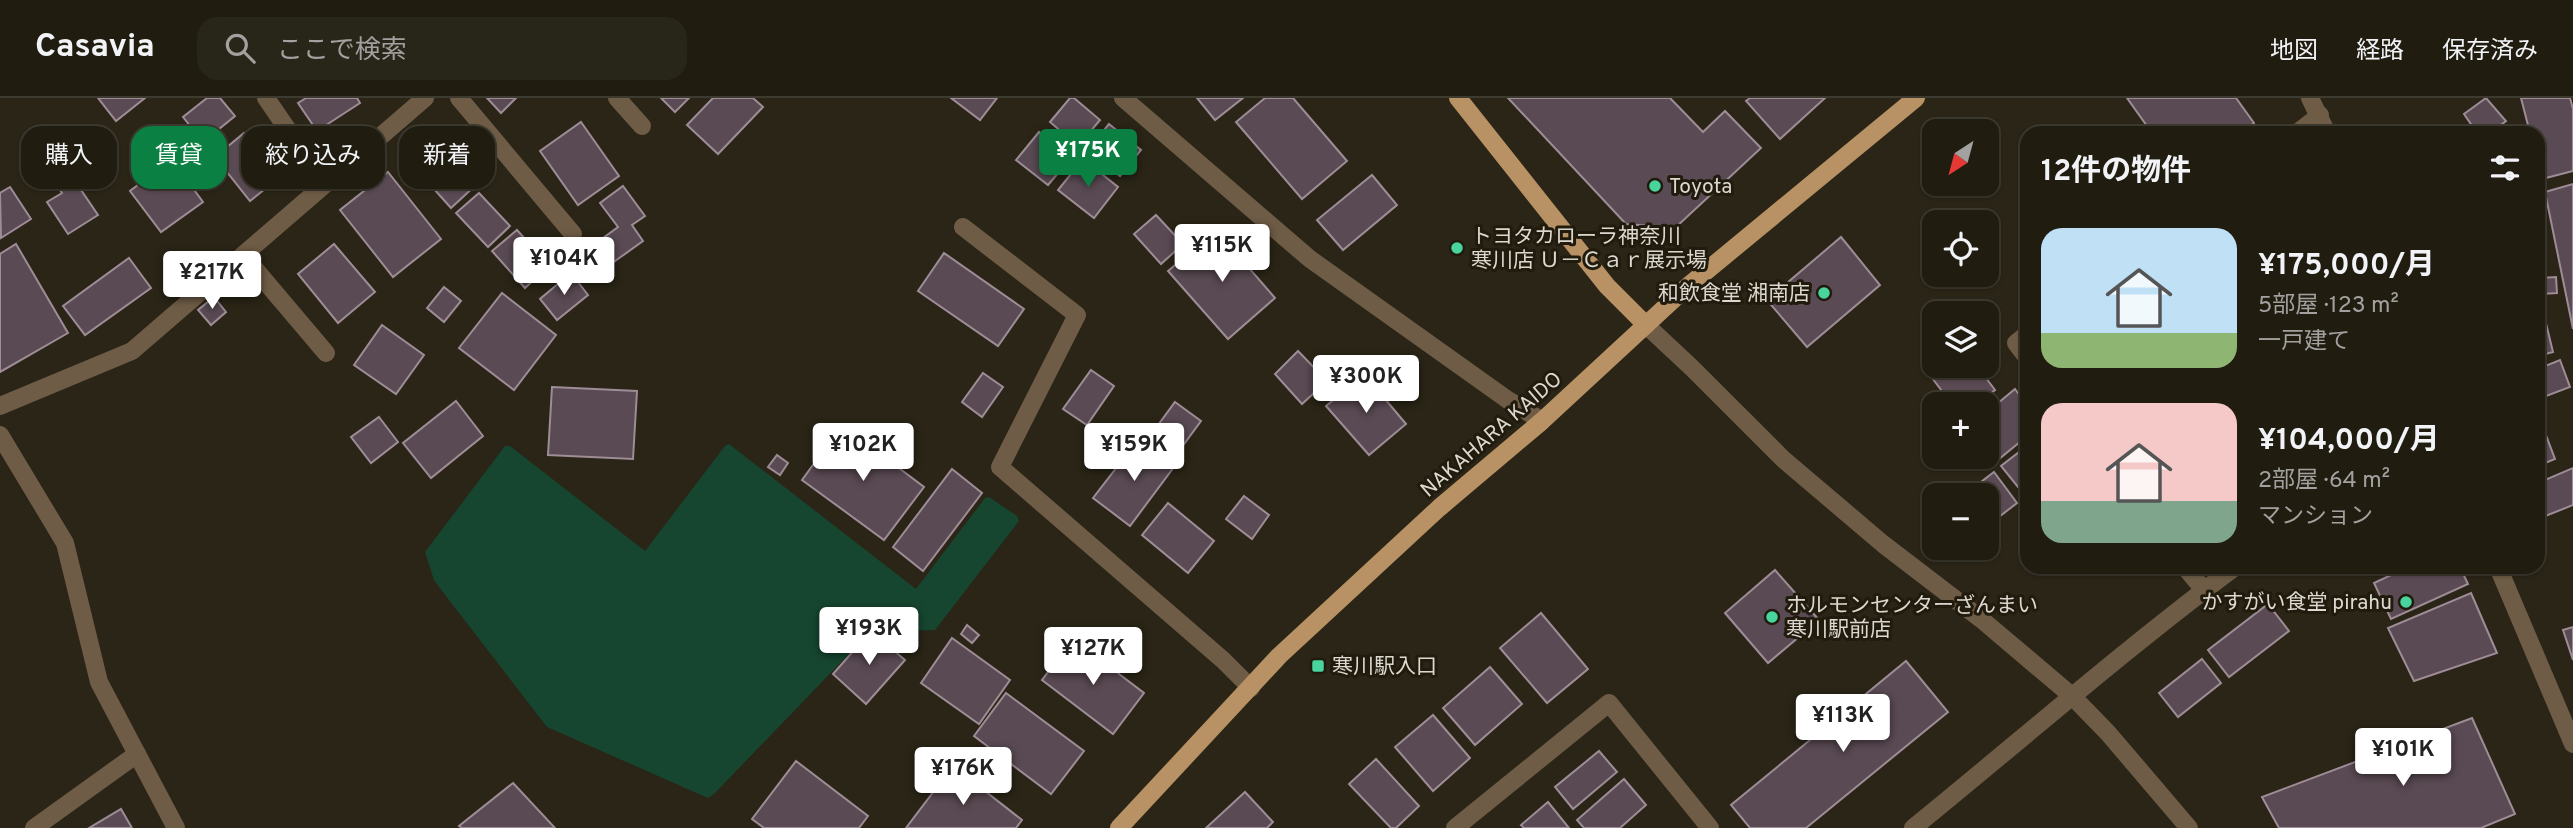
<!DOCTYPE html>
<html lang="ja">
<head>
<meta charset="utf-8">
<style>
  body { margin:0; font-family:Overpass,"Noto Sans JP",sans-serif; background:#282519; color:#f1f3f6; height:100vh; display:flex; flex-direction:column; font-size:26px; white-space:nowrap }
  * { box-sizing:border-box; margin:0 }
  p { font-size:23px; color:#a2a19f }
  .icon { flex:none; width:38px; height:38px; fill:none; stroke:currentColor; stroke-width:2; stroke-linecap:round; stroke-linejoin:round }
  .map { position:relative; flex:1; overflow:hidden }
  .panel { position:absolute; left:2020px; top:28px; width:525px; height:448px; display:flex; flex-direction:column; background:#201c10; border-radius:21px; box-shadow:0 2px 5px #0004,0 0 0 2px #3d3a30 }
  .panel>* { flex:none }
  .banner { position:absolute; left:21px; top:28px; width:665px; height:63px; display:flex; gap:14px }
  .needle { width:46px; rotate:216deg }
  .tools { position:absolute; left:1922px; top:21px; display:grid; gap:14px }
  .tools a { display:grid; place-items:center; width:77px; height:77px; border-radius:14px; background:#201c10; box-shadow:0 2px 5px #0004,0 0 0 2px #3d3a30; font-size:35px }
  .price { position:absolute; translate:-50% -60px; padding:0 16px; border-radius:7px; background:#fff; color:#222; font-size:23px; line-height:46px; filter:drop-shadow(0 2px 4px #0008) }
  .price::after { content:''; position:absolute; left:50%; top:42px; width:21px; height:16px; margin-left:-10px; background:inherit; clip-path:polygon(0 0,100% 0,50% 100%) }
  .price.active { background:#0b8043; color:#fff }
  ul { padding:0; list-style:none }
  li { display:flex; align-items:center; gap:21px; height:175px; padding:0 21px }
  li span { display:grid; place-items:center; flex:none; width:196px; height:140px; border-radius:21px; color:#555 }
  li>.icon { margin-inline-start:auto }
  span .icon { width:84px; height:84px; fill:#fffc; stroke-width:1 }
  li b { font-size:30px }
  h2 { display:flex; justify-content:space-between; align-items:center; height:84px; padding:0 21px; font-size:30px }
  .tag { padding:0 24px; border-radius:21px; background:#201c10; box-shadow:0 2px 5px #0004,0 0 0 2px #3d3a30; font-size:24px; line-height:63px }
  .tag.active { background:#0b8043; color:#fff }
  header { display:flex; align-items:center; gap:42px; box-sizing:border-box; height:98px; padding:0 35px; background:#201c10; border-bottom:2px solid #3d3a30 }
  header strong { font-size:33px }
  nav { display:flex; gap:38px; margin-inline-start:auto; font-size:24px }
  .search { width:490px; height:63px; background:#282519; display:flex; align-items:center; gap:18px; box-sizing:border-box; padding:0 24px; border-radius:21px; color:#a2a19f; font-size:26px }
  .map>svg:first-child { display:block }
</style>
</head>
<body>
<header>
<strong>Casavia</strong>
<div class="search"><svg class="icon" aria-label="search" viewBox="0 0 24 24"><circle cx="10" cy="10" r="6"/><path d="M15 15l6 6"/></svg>ここで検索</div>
<nav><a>地図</a><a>経路</a><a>保存済み</a></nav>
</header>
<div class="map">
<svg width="2573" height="730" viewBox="0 0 2573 730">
  <rect width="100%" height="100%" fill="#2a2516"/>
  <path fill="#164630" d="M729,346L916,491L985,400L989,399L1017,418L1019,423L935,532L870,534L714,696L708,700L547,629L439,489L434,482L425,454L505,348H510L645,453L725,348Z"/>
  <g fill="#5a4a53" stroke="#9e8c96" stroke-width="2">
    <path d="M98,0H145L116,23Z"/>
    <path d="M207,0H220L235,18L203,44L183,19Z"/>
    <path d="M306,0H357L360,5L317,33L298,5Z"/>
    <path d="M487,0H516L501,15Z"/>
    <path d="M661,0H689L675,14Z"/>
    <path d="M713,0H753L763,9L718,56L687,27Z"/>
    <path d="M951,0H997L980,22Z"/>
    <path d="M1070,0H1074L1100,22L1078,48L1050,24Z"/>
    <path d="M1197,0H1243L1215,22Z"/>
    <path d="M1265,0H1293L1347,63L1302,101L1236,24Z"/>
    <path d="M1508,0H1670L1703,34L1725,13L1761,50L1675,130L1626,126Z"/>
    <path d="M1750,0H1825L1780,41L1746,3Z"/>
    <path d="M2127,0H2236L2254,25L2241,35H2152Z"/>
    <path d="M2486,0L2506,23L2490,35H2477L2464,16Z"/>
    <path d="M2521,0H2570L2573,11V73L2542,81L2538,63V35H2530Z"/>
    <path d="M581,24L619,78L578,107L540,53Z"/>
    <path d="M1109,26L1141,52L1120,78L1088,52Z"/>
    <path d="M1039,34L1071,60L1048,87L1016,62Z"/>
    <path d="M244,35L280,79L250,103L215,59Z"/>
    <path d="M433,38L477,86L451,110L408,62Z"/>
    <path d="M159,44L203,104L161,134L130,93L147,80L134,62Z"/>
    <path d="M75,51L91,76L77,86L98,117L68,136L47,104L62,95L46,71Z"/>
    <path d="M1083,61L1118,89L1094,120L1058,92Z"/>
    <path d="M388,74L441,141L393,179L340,112Z"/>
    <path d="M1372,77L1397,107L1343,152L1317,122Z"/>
    <path d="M2573,86V231L2545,94Z"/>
    <path d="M623,88L645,118L632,127L643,143L611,166L595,146L618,129L600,105Z"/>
    <path d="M10,89L31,121L1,140L0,95Z"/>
    <path d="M479,95L510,128L488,149L456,115Z"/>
    <path d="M1156,117L1183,146L1161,166L1134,136Z"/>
    <path d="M517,132L549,168L525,190L492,153Z"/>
    <path d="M1216,132L1275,200L1228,241L1168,173Z"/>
    <path d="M1841,139L1880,187L1807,249L1767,202Z"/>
    <path d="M16,146L68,235L0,274V156Z"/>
    <path d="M334,146L375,194L338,225L298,176Z"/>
    <path d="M944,155L1024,211L998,248L918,193Z"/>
    <path d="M129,160L151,190L85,237L63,208Z"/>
    <path d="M571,175L588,197L557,222L540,201Z"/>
    <path d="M2556,179L2557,195L2538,196V180Z"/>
    <path d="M444,189L461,203L444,224L427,210Z"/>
    <path d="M502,195L556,237L514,292L459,250Z"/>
    <path d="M214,199L226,214L211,227L198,212Z"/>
    <path d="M2542,209L2553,254L2538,258V210Z"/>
    <path d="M382,227L424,257L396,296L354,267Z"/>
    <path d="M1298,253L1327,283L1302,306L1275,276Z"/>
    <path d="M2560,262L2570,289L2541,300L2538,291V271Z"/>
    <path d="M1948,268H1977L1995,292L1977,306H1952L1932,280Z"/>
    <path d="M1091,272L1114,288L1087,327L1063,311Z"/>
    <path d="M983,275L1003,289L982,319L962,304Z"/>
    <path d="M1364,276L1406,326L1369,357L1326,308Z"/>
    <path d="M552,289L637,293L633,361L548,357Z"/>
    <path d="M2015,291L2026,306V339L1999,361L1986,345V315Z"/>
    <path d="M456,303L483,338L431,380L403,345Z"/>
    <path d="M1175,304L1201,323L1176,357L1150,338Z"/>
    <path d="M2538,316L2555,361L2538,368Z"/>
    <path d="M379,319L398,344L371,365L351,339Z"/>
    <path d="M842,327L924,389L884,442L802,382Z"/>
    <path d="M1138,342L1174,369L1130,428L1093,400Z"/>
    <path d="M2023,351L2026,355V399L2001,368Z"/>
    <path d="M777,357L788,365L780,377L768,369Z"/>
    <path d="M2573,370V407L2538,421V385Z"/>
    <path d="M952,371L982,395L923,473L893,449Z"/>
    <path d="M1994,374L2017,405L1986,429V397H1964Z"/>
    <path d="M1244,398L1269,417L1252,441L1226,421Z"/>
    <path d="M1168,405L1214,443L1188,475L1142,437Z"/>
    <path d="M2408,469H2460L2468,486L2391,521L2374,485Z"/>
    <path d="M1775,472L1819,522L1768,565L1725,515Z"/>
    <path d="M2471,495L2497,555L2414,583L2388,530Z"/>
    <path d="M2268,506L2289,533L2229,579L2208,552Z"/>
    <path d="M1541,515L1588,571L1547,605L1500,550Z"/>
    <path d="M967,527L979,537L972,545L961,536Z"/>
    <path d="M2573,529V562L2563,532Z"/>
    <path d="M871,533L905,562L866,606L833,576Z"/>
    <path d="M952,540L1010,582L979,626L921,585Z"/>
    <path d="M1073,541L1144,595L1113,636L1042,582Z"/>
    <path d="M2202,561L2221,585L2178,619L2159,595Z"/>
    <path d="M1906,563L1948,614L1806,730H1750L1731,707Z"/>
    <path d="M1490,569L1522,606L1475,647L1443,610Z"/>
    <path d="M1006,595L1084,653L1051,696L974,638Z"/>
    <path d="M1433,617L1470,660L1433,693L1395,649Z"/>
    <path d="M2472,620L2515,716L2481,730H2279L2262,699Z"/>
    <path d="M1599,653L1617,674L1573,711L1555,689Z"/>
    <path d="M1376,661L1419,708L1396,730H1391L1349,686Z"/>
    <path d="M796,663L868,718L859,730H764L752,721Z"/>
    <path d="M953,668L1022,722L1016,730H906Z"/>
    <path d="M1624,681L1646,707L1620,730H1584L1577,722Z"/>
    <path d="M513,685L555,730H462L459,728Z"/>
    <path d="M1245,694L1273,724L1267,730H1206Z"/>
    <path d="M1548,704L1569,730H1524L1521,727Z"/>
    <path d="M121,711L132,730H89Z"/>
  </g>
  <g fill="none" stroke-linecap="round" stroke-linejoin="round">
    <g stroke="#6e5c46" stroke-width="18">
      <path d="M266,0L325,86"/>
      <path d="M459,0L573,136"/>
      <path d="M617,0L642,28"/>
      <path d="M1123,0L1310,161L1508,302L1542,323"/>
      <path d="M2310,0L2327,35"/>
      <path d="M2297,35L2320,17"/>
      <path d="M963,129L1077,217L1000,369L1223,562L1251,590"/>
      <path d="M243,157L326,255"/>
      <path d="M1646,227L1692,270L1783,361L1883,446L1981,521L2072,598L2108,635L2189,730"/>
      <path d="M2026,237L2016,245L2026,258"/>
      <path d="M0,308L132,253L425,0"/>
      <path d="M0,337L65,445L99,584L176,730"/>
      <path d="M2185,469L2204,492"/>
      <path d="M2498,469L2573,646"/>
      <path d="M34,730L137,656"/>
      <path d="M1455,730L1609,605L1710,730"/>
      <path d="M1913,730C2020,643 2124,552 2235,469"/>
    </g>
    <g stroke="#b89264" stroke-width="18">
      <path d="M1458,0L1607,188L1646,227"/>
      <path d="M1119,730L1279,558L1439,410L1542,323L1687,189L1916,0"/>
    </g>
  </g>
  <g fill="#49d49d" stroke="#211b0d" stroke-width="2.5">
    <circle cx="1655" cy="88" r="7"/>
    <circle cx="1457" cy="150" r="7"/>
    <circle cx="1824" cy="195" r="7"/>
    <circle cx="2406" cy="504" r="7"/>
    <circle cx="1772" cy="519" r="7"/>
    <rect x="1311" y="561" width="14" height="14" rx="3.5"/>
  </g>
  <g text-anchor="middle" stroke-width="6" stroke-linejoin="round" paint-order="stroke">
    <g font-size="21" fill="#dcd8cf" stroke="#211b0d" text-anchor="start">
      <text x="1669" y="95">Toyota</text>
      <text x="1471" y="145">トヨタカローラ神奈川<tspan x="1471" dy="24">寒川店 Ｕ－Ｃａｒ展示場</tspan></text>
      <text x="1810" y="202" text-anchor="end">和飲食堂 湘南店</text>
      <text x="2392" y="511" text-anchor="end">かすがい食堂 pirahu</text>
      <text x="1786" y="514">ホルモンセンターざんまい<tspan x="1786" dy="24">寒川駅前店</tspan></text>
      <text x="1332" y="575">寒川駅入口</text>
    </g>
    <g font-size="21" fill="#dcd8cf" stroke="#211b0d">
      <text transform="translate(1491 336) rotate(-41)" y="7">NAKAHARA KAIDO</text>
    </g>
  </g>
</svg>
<div class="tools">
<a><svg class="needle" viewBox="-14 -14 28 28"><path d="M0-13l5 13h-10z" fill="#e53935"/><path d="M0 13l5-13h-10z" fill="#a2a19f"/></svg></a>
<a><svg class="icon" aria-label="locate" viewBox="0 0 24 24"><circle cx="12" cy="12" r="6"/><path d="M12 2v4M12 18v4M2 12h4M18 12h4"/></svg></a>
<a><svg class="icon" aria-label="layers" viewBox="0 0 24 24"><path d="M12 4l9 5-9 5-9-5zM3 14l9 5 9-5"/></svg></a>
<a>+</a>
<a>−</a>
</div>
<b class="price active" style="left:1088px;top:91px">¥175K</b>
<b class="price" style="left:1222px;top:186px">¥115K</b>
<b class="price" style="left:564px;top:199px">¥104K</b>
<b class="price" style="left:212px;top:213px">¥217K</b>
<b class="price" style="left:1366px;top:317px">¥300K</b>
<b class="price" style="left:863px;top:385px">¥102K</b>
<b class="price" style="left:1134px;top:385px">¥159K</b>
<b class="price" style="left:869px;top:569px">¥193K</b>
<b class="price" style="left:1093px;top:589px">¥127K</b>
<b class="price" style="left:1843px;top:656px">¥113K</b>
<b class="price" style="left:2403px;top:690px">¥101K</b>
<b class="price" style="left:963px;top:709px">¥176K</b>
<div class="banner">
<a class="tag">購入</a>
<a class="tag active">賃貸</a>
<a class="tag">絞り込み</a>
<a class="tag">新着</a>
</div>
<section class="panel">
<h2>12件の物件<svg class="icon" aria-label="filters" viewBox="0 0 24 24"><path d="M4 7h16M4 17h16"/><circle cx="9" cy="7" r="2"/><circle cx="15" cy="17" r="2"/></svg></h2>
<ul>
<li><span style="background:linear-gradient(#bfe0f5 75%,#8fb573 0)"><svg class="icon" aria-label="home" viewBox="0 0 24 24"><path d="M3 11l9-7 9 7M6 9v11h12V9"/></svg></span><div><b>¥175,000/月</b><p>5部屋 · 123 m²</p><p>一戸建て</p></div></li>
<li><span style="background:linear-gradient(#f6c9c9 70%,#7fa58c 0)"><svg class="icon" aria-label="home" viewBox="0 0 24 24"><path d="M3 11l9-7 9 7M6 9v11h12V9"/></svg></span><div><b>¥104,000/月</b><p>2部屋 · 64 m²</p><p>マンション</p></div></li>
</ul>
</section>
</div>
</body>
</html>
